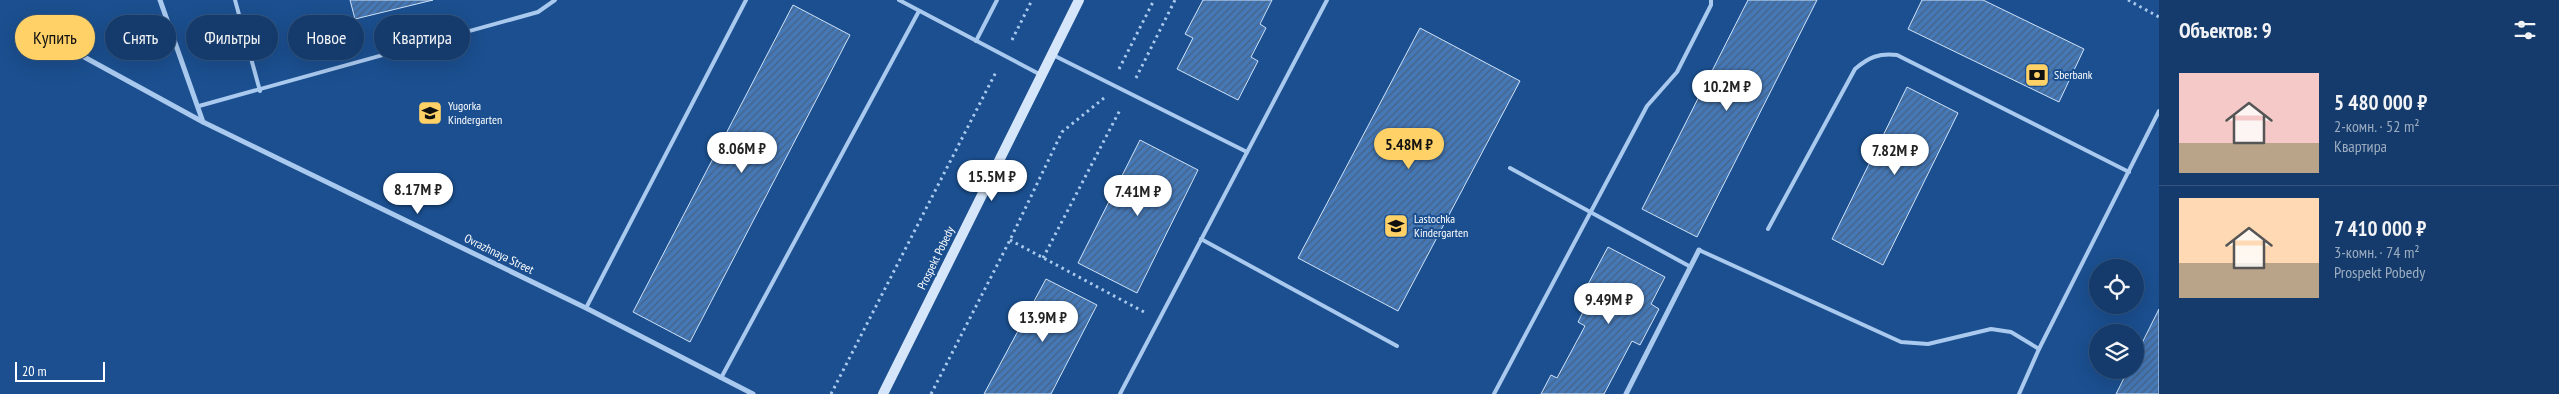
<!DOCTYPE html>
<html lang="ru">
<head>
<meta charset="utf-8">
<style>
  body { margin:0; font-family:"PT Sans Narrow",sans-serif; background:#1d4271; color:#f1f3f6; height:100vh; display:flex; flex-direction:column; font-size:19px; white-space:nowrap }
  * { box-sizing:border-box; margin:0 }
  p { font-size:16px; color:#9dadc1 }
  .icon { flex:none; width:28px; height:28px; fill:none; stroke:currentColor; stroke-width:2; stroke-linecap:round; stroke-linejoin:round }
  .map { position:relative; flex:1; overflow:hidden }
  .drawer { display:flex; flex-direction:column; background:#143b6b; width:400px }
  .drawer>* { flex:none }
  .top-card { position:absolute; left:15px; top:15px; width:475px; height:45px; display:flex; gap:10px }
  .controls { position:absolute; left:2089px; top:259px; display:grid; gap:10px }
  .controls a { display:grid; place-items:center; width:55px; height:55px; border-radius:50%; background:#143b6b; box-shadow:0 5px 20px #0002,0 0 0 1px #33557e; font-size:25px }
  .scale { position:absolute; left:15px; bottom:12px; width:90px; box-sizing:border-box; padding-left:5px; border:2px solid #fff; border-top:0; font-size:14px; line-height:18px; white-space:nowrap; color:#fff; -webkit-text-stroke:4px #1b4f8f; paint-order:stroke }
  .price { position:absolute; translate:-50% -42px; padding:0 11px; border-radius:18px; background:#fff; color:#222; font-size:16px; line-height:32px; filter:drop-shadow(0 1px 2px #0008) }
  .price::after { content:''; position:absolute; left:50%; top:30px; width:15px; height:11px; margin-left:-8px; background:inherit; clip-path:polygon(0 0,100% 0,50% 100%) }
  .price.active { background:#ffd166; color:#111 }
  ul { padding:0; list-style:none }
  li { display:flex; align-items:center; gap:15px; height:125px; padding:0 20px }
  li+li { border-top:1px solid #33557e }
  li span { display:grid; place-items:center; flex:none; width:140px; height:100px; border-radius:0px; color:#555 }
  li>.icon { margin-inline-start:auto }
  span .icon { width:60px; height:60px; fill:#fffc; stroke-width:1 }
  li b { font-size:21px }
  h2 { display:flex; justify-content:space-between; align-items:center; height:60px; padding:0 20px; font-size:21px }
  .tag { padding:0 18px; border-radius:22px; background:#143b6b; box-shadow:0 5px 20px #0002,0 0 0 1px #33557e; font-size:18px; line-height:45px }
  .tag.active { background:#ffd166; color:#111 }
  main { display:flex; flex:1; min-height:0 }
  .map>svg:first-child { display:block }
</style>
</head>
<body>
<main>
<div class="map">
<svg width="2159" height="394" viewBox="0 0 2159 394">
  <defs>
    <pattern id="building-hatch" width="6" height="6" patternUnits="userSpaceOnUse" patternTransform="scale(1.25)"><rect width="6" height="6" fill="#4478b7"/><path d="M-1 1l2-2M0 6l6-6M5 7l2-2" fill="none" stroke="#486282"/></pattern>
  </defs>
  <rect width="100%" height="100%" fill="#1b4f8f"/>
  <g fill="url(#building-hatch)" stroke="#cfe3fa">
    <path d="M350,0H433L355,19Z"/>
    <path d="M1203,0H1272L1260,24L1266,28L1251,57L1258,61L1238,100L1177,69L1193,38L1185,34Z"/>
    <path d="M1748,0H1817L1697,237L1642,209Z"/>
    <path d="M1922,0H1983L2084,49L2059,102L1908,29Z"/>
    <path d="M793,5L850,35L690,342L633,312Z"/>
    <path d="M1420,28L1520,81L1398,311L1298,258Z"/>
    <path d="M1907,87L1958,113L1883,265L1832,239Z"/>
    <path d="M1140,140L1198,170L1137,293L1078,263Z"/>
    <path d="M1608,247L1665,277L1651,304L1659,309L1640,345L1632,341L1604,394H1541L1551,375L1557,378L1585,326L1578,322L1594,290L1587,286Z"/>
    <path d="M1046,279L1097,305L1051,394H984Z"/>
    <path d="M2159,309V394H2116L2128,370H2135V357Z"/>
  </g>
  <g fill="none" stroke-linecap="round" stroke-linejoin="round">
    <g stroke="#a9c9ee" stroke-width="3" stroke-dasharray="2.5 4" stroke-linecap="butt">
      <path d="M2128,0L2159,17"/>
      <path d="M1012,40L1032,0"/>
      <path d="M1119,69L1154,0"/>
      <path d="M1136,78L1175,0"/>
      <path d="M1010,240L1144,312"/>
      <path d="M1043,258L1121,108"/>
      <path d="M831,394L997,70"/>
      <path d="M931,394L1010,240L1062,132L1104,98"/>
    </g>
    <g stroke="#a9c9ee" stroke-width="4">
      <path d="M235,0L260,91"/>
      <path d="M899,0L1041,75"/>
      <path d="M976,41L997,0"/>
      <path d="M1053,55L1247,152"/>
      <path d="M199,106L538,12L555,0"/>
      <path d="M1510,168L1689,266"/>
      <path d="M1768,229L1855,69C1869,57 1879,53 1897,55L2129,172"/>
      <path d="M1201,239L1397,346"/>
      <path d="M1699,250L1901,342L1928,344L1991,329L2011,332L2039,349"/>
      <path d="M586,308L746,0"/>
      <path d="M721,378L919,11"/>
      <path d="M1120,394L1327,0"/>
      <path d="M1494,394L1647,106L1677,72L1711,5V0"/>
      <path d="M2019,394L2039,349L2159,111"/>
    </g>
    <g stroke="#a9c9ee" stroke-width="5">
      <path d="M160,0L203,122"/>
      <path d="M75,52L203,122L586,308L753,394"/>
      <path d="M1626,394L1699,250"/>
    </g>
    <path stroke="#d6e6fa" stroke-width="10" d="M883,394L1079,0"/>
  </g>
  <defs>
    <symbol id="bank-square" viewBox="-11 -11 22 22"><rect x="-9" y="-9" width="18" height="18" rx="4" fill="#ffd166" stroke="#1b4f8f"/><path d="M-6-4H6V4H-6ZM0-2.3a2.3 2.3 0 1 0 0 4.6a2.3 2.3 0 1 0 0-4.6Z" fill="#111"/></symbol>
    <symbol id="school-square" viewBox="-11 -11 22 22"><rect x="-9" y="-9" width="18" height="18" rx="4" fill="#ffd166" stroke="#1b4f8f"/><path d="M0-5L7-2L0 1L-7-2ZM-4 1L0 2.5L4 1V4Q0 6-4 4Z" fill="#111"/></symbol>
  </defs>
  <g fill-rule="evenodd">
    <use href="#bank-square" x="2023" y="61" width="28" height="28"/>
    <use href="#school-square" x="416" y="99" width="28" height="28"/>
    <use href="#school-square" x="1382" y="212" width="28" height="28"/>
  </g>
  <g text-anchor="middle" stroke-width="4" stroke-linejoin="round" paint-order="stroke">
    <g font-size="12" fill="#fff" stroke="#1b4f8f" text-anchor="start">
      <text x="2054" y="79">Sberbank</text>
      <text x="448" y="110">Yugorka<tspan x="448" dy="14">Kindergarten</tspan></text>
      <text x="1414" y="223">Lastochka<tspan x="1414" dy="14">Kindergarten</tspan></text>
    </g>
    <g font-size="12" fill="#fff" stroke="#1b4f8f">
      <text transform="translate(499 254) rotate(26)" y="4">Ovrazhnaya Street</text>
      <text transform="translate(936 258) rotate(-64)" y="4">Prospekt Pobedy</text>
    </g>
  </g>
</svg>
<div class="controls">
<a><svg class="icon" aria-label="locate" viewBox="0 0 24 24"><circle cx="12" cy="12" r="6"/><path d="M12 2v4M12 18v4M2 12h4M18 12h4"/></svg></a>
<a><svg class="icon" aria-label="layers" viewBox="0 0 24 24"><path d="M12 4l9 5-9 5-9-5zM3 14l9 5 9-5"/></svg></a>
</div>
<div class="scale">20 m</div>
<b class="price" style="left:1727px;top:112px">10.2M ₽</b>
<b class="price active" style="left:1409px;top:170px">5.48M ₽</b>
<b class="price" style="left:742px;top:174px">8.06M ₽</b>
<b class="price" style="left:1895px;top:176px">7.82M ₽</b>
<b class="price" style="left:992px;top:202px">15.5M ₽</b>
<b class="price" style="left:418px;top:215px">8.17M ₽</b>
<b class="price" style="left:1138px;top:217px">7.41M ₽</b>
<b class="price" style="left:1609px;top:325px">9.49M ₽</b>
<b class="price" style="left:1043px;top:343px">13.9M ₽</b>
<div class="top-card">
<a class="tag active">Купить</a>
<a class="tag">Снять</a>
<a class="tag">Фильтры</a>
<a class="tag">Новое</a>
<a class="tag">Квартира</a>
</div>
</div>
<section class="drawer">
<h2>Объектов: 9<svg class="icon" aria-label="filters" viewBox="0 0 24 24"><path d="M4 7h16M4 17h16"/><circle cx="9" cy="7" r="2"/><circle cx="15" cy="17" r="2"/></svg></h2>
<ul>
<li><span style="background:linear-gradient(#f6c9c9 70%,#b9a48a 0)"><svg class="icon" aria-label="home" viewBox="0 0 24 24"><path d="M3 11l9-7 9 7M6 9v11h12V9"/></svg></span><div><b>5 480 000 ₽</b><p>2-комн. · 52 m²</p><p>Квартира</p></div></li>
<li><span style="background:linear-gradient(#ffd9b3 65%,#b9a48a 0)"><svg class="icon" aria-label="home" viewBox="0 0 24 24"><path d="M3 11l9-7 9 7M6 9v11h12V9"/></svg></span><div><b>7 410 000 ₽</b><p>3-комн. · 74 m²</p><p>Prospekt Pobedy</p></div></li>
</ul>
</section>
</main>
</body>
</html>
